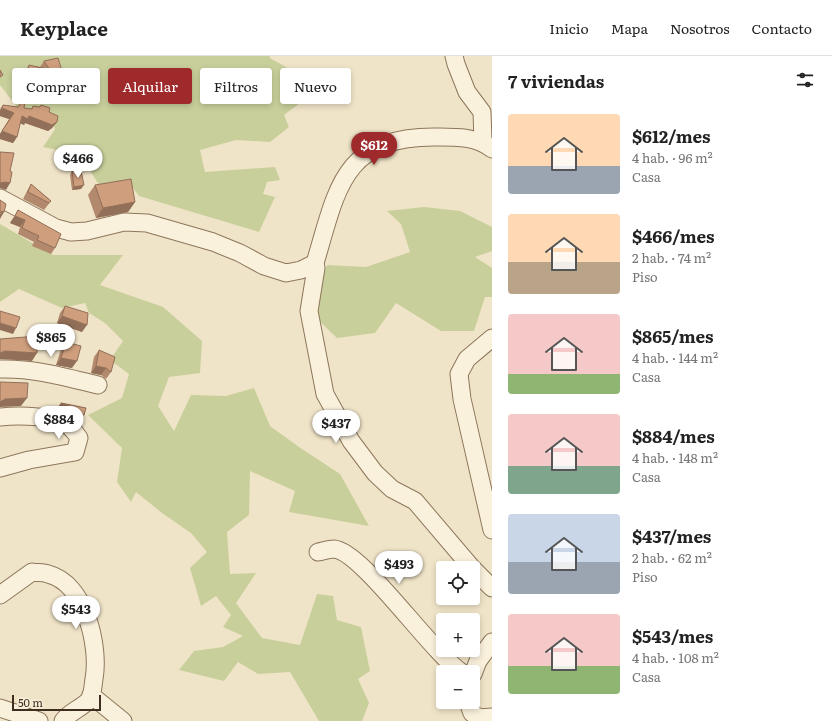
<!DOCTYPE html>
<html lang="es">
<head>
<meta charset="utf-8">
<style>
  body { margin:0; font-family:Literata,serif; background:#f2f2f2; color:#222; height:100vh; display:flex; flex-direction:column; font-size:15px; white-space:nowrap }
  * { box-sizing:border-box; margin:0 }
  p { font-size:13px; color:#767676 }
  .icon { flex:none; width:22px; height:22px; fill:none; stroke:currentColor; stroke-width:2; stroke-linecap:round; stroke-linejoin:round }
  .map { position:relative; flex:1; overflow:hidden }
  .side { display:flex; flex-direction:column; background:#fff; width:340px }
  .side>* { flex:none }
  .hud { position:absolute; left:12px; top:12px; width:380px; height:36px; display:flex; gap:8px }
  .tools { position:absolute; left:436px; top:505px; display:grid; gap:8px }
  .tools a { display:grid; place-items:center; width:44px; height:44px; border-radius:4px; background:#fff; box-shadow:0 2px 6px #0003; font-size:20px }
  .scale { position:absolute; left:12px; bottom:10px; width:89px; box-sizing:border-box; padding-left:4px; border:2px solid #3d2e20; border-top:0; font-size:11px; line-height:14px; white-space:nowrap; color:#3d2e20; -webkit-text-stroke:3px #f7eed8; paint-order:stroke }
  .price { position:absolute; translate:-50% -34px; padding:0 9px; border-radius:14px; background:#fff; color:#222; font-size:13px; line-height:26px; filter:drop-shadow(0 1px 2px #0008) }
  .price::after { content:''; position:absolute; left:50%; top:24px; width:12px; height:9px; margin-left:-6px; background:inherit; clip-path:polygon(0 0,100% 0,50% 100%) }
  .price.on { background:#9e2a2b; color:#fff }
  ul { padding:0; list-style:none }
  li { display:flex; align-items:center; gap:12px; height:100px; padding:0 16px }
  li span { display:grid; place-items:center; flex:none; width:112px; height:80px; border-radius:4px; color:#555 }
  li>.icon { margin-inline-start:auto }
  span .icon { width:48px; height:48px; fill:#fffc; stroke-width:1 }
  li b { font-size:17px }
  h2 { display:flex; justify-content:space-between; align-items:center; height:48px; padding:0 16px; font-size:17px }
  .chip { padding:0 14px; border-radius:4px; background:#fff; box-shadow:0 2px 6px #0003; font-size:14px; line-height:36px }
  .chip.on { background:#9e2a2b; color:#fff }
  header { display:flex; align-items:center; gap:24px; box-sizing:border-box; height:56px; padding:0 20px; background:#fff; border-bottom:1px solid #e0e0e0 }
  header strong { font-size:19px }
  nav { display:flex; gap:22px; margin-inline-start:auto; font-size:14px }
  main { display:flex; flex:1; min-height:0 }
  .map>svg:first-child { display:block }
</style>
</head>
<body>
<header>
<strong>Keyplace</strong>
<nav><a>Inicio</a><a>Mapa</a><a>Nosotros</a><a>Contacto</a></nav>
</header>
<main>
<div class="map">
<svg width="492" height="665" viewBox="0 0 492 665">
  <rect width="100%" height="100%" fill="#f0e4c8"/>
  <g fill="#c9cf9b">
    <path d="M0,0H270V2L312,26L308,41L284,59L289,71L270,86L236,84L200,94L205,116L275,111L280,124L267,126L263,138L275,141L259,176L139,140L130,128L103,136L81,99L43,91L55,73L51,59L17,51L0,29Z"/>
    <path d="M424,151L460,155L492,171V195L475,201L492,212V241H485L474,275H441L396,247L375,277L337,282L309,255L327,209L366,211L410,196L401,168L387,155Z"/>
    <path d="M0,168L53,199H123L100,229L163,251L202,285L200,317L169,321L158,350L174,375L191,339L226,340L254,332L270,370L299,391L340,418L369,470L289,456L295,435L250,415L249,459L227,476L230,518L256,517L236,547L262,582L300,589L317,538L333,540L337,564L361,571L370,615L358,623L369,647L362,665H319L290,616L258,618L238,606L224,625L179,614L194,595L223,591L243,580L223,571L231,559L216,540L201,550L190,512L207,496L191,477L162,457L136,436L131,446L117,426L122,392L88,359L122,342L129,318L110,304L123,285L105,267L89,257L85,247L62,252L19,233L0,246Z"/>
  </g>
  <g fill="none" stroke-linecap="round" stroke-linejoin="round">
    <defs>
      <g id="minor">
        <path d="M454,0L456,8L467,36L482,56L483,86"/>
        <path d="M0,142L56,172L71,176L87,175L124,166L147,167L213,186L240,197L264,210L286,217L301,214L315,207"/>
        <path d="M492,282L467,303L459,318L462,343L492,474"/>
        <path d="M0,313C34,312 65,321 98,329"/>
        <path d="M0,361C18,359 58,359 71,372C74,375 77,379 79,382L75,396L29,404L0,412"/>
        <path d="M318,496C323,495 329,493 334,493C362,495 431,596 461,616"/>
        <path d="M472,512L415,445L392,433L375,417L351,385L325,338L309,255L316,212L315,207C337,134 342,81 434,81C454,81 476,80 492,93"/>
        <path d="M473,513L492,532"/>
        <path d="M0,539L32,516C37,517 43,516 48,518C85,527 100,590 94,623C93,628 93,639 89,644C82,652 69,656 63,665"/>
        <path d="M473,618L478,605L492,586"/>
        <path d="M91,639L123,665"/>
        <path d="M468,646L472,657L479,662L492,661"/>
        <path d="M0,652L39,665"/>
      </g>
    </defs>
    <use href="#minor" stroke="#8d765c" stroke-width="19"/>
    <use href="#minor" stroke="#faf1dc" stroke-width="17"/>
  </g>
  <g fill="#b2896c">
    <path d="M44,5L62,15L57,22L44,27L39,33L22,31L24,16L29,9L40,11Z"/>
    <path d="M3,49L31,53L33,50L39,51L41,49L49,56L57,66L52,72L48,75L25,67L24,69L20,67L17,81L13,87L0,83V78L9,63L0,60V53Z"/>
    <path d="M72,115L81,133L72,134L70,119Z"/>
    <path d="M31,128L51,145L44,154L23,143L27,135Z"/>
    <path d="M95,129L135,146L128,156L96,162L88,139Z"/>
    <path d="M18,154L55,192L51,198L32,190L34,186L18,178L20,171L10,167Z"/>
    <path d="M65,250L82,276L57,267L60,257Z"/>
    <path d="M66,286L72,312L56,309L61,293Z"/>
    <path d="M99,294L111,316L106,323L101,319L91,317L94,301Z"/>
    <path d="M61,347L86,352L84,359L79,366L69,358L56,354Z"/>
  </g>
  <g fill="#916f58">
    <path d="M62,15L57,22L44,27L39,33L22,31L26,24L45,21Z"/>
    <path d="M2,52L14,57L9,63L0,60V55Z"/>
    <path d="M22,60H29L57,66L52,72L48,75L25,67L24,69L18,66Z"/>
    <path d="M2,75L17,81L13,87L0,83V78Z"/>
    <path d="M5,126L10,127L6,134L0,132V127Z"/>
    <path d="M84,129L81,133L72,134L74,131Z"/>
    <path d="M135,146L128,156L96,162L103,152Z"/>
    <path d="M2,155L4,156L0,163V158Z"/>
    <path d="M15,160L25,164L20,171L10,167Z"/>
    <path d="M62,260L87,269L82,276L57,267Z"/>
    <path d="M0,267L16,272L13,278L0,274Z"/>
    <path d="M5,295L37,297L32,305L0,303V297Z"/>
    <path d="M61,302L77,305L72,312L56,309Z"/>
    <path d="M96,310L106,312L101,319L91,317Z"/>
    <path d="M27,342L21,350L0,351V346L5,343Z"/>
    <path d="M61,347L74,352L69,358L56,354Z"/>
  </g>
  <g fill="#cf9f7d" stroke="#916f58">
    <path d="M58,2L62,15L45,21L44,26L26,24L29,9L50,14L44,5Z"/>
    <path d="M0,14L3,19L0,21Z"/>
    <path d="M26,39L24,52L32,53L33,50L40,51L41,49L50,52L49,56L58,60L57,66L52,69L29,60L28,63L22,60L17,81L2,75L14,57L2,52L3,49L18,51Z"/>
    <path d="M0,96L14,97L10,115L12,116L10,127L5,126L0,127Z"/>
    <path d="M72,115H81L84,129L74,131Z"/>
    <path d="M131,123L135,146L103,152L95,129Z"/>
    <path d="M31,128L51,145L49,147L28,136Z"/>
    <path d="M0,144L6,148L4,156L2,155L1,157L0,156Z"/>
    <path d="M18,154L61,178L55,192L37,184L39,180L22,172L25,164L15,160Z"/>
    <path d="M65,250L88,257L87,269L62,260Z"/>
    <path d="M0,255L20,261L16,272L0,267Z"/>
    <path d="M38,280L37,297L5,295L0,297V283Z"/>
    <path d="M66,286L81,290L77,305L61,302Z"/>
    <path d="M99,294L115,301L111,316L106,312L96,310Z"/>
    <path d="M0,326L28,327L27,342L5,343L0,346Z"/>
    <path d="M61,347L86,352L84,359L74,352Z"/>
  </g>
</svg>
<div class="tools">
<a><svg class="icon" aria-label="locate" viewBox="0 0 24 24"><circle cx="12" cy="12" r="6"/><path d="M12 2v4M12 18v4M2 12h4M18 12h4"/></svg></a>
<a>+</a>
<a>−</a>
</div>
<div class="scale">50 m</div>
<b class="price on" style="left:374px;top:110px">$612</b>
<b class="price" style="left:78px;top:123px">$466</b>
<b class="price" style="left:51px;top:302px">$865</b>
<b class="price" style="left:59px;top:384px">$884</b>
<b class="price" style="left:336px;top:388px">$437</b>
<b class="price" style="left:399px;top:529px">$493</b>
<b class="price" style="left:76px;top:574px">$543</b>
<div class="hud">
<a class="chip">Comprar</a>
<a class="chip on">Alquilar</a>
<a class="chip">Filtros</a>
<a class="chip">Nuevo</a>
</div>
</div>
<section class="side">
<h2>7 viviendas<svg class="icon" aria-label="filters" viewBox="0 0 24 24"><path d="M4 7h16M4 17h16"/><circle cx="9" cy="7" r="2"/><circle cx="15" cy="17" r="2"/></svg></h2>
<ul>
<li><span style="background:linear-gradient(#ffd9b3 65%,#9aa5b1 0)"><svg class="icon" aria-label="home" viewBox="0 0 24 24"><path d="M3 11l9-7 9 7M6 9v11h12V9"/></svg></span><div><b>$612/mes</b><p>4 hab. · 96 m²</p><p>Casa</p></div></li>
<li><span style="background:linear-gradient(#ffd9b3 60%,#b9a48a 0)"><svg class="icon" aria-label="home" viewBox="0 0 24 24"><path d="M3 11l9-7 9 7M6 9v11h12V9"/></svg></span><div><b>$466/mes</b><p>2 hab. · 74 m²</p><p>Piso</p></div></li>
<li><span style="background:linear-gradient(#f6c9c9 75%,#8fb573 0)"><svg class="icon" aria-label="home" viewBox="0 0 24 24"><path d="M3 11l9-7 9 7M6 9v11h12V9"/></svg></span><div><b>$865/mes</b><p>4 hab. · 144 m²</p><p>Casa</p></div></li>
<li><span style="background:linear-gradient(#f6c9c9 65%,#7fa58c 0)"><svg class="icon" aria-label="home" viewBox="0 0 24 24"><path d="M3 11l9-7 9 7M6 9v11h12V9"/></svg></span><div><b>$884/mes</b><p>4 hab. · 148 m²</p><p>Casa</p></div></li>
<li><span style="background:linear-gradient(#c9d6e8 60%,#9aa5b1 0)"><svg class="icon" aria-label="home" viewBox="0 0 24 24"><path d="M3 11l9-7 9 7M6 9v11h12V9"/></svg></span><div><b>$437/mes</b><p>2 hab. · 62 m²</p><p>Piso</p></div></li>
<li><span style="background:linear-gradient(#f6c9c9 65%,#8fb573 0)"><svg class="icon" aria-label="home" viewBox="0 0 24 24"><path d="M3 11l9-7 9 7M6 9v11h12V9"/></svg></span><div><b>$543/mes</b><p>4 hab. · 108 m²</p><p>Casa</p></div></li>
</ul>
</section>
</main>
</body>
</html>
